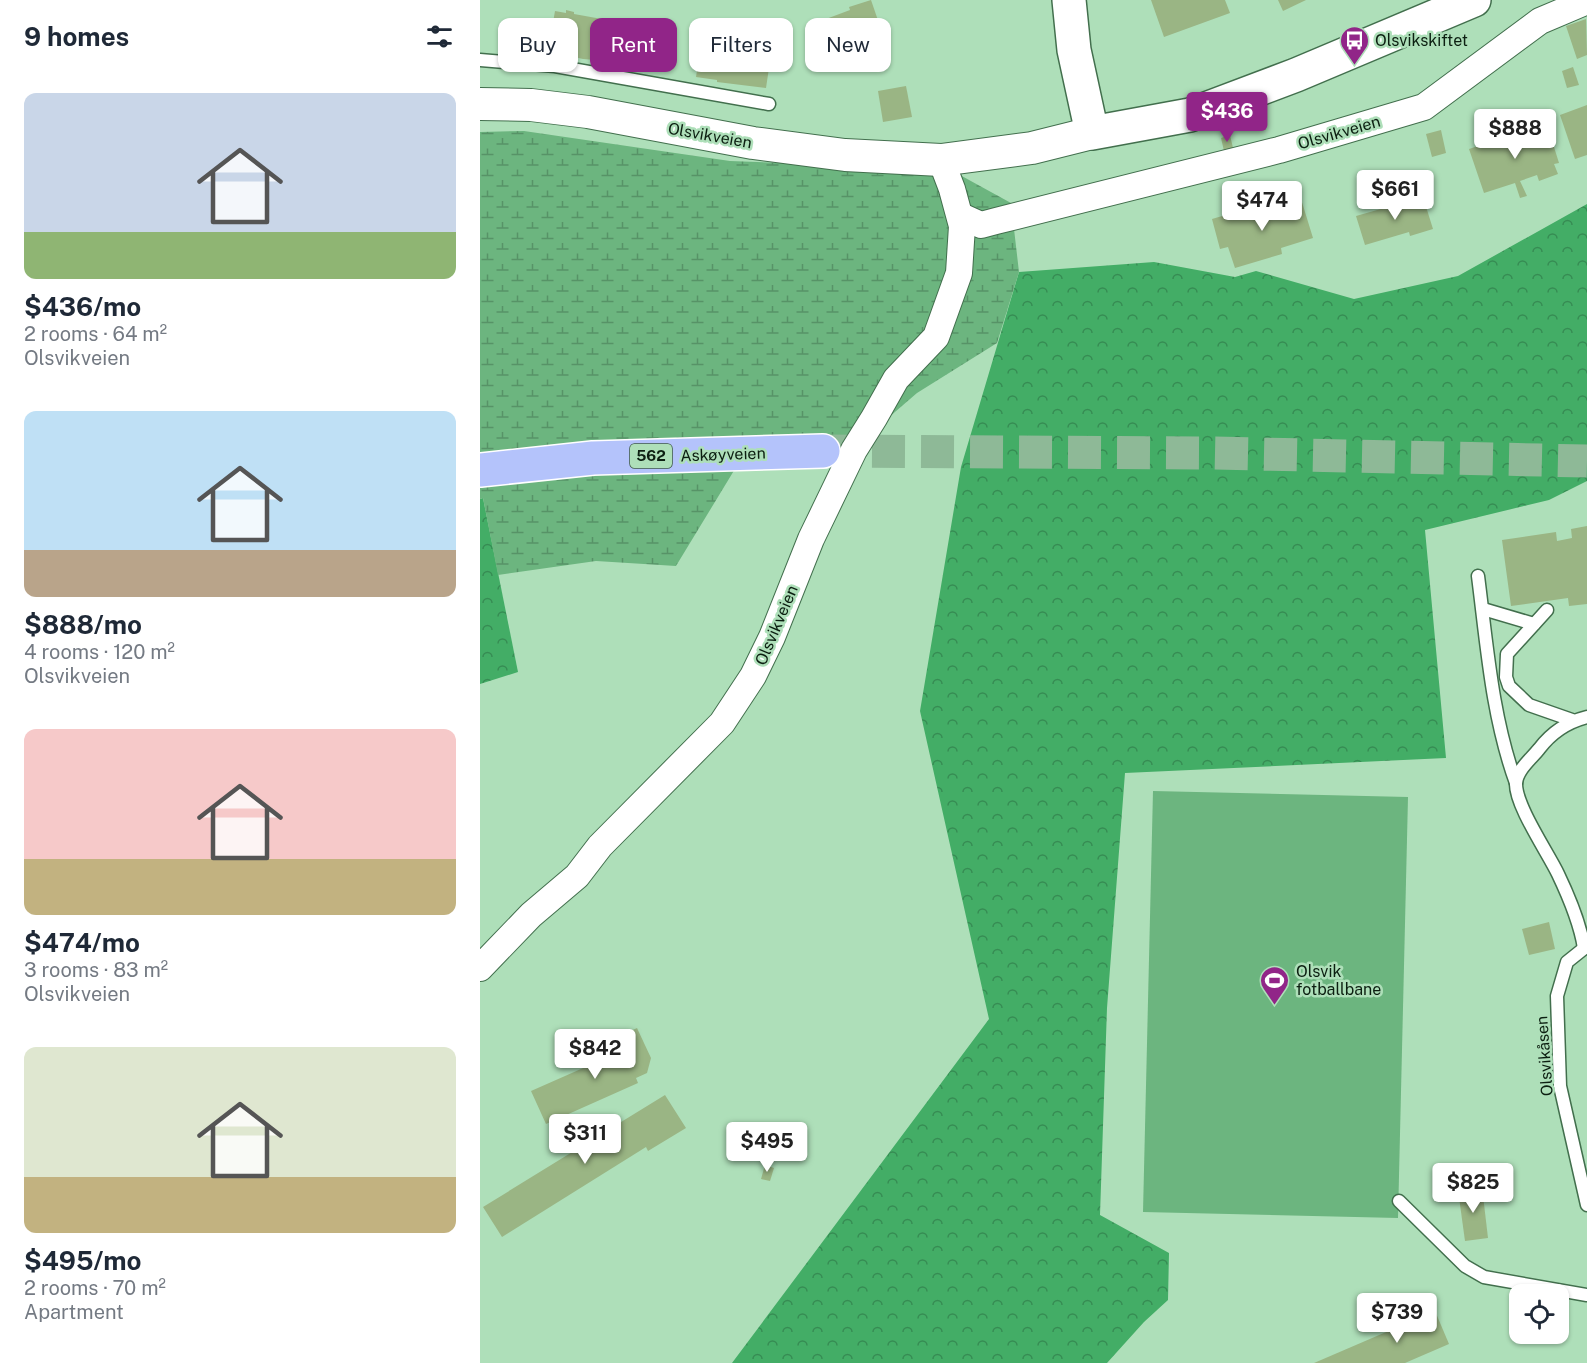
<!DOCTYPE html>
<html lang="en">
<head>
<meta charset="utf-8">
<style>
  body { margin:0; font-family:"Public Sans",sans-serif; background:#f2f2f3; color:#1f2937; height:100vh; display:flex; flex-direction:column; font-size:22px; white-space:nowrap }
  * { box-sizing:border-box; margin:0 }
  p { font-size:20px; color:#747a83 }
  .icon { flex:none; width:33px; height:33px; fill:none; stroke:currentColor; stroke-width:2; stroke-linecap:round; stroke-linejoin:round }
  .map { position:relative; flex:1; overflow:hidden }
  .sheet { display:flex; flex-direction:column; background:#fff; width:480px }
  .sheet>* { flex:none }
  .top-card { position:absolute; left:18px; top:18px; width:570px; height:54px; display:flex; gap:12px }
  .tools { position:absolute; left:1029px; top:1284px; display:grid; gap:12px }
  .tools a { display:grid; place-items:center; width:60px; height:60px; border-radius:12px; background:#fff; box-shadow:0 2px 4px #0004; font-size:30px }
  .price { position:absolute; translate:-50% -51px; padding:0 14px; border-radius:6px; background:#fff; color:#222; font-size:20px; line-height:39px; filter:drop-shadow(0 2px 3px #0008) }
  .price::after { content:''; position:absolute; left:50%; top:36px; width:18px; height:14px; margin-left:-9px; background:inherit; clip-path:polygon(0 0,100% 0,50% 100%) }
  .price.current { background:#912588; color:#fff }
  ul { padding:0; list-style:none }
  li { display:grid; align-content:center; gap:12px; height:318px; padding:0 24px }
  li span { display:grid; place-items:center; height:186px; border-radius:12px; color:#555 }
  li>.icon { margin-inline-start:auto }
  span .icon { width:108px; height:108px; fill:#fffc; stroke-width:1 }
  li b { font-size:26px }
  h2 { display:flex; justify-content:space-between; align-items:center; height:72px; padding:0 24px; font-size:26px }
  .pill { padding:0 21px; border-radius:12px; background:#fff; box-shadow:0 2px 4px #0004; font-size:21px; line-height:54px }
  .pill.current { background:#912588; color:#fff }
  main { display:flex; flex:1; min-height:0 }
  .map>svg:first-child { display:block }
</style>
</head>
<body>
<main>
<section class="sheet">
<h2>9 homes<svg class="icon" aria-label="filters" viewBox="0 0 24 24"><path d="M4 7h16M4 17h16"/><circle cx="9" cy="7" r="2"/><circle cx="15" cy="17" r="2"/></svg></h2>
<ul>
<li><span style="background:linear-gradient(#c9d6e8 75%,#8fb573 0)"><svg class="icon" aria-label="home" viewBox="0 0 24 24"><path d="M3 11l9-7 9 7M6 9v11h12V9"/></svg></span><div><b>$436/mo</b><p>2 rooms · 64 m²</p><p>Olsvikveien</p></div></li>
<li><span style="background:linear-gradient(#bfe0f5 75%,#b9a48a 0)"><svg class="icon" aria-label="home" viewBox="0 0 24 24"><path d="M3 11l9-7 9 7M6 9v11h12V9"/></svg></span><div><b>$888/mo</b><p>4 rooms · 120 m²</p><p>Olsvikveien</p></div></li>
<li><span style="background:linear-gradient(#f6c9c9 70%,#c2b280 0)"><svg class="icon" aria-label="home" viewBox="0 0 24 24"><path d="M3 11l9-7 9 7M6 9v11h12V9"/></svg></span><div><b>$474/mo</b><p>3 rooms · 83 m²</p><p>Olsvikveien</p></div></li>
<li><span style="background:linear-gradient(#dfe7d0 70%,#c2b280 0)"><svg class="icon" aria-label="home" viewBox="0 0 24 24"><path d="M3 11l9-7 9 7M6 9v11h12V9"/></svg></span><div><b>$495/mo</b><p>2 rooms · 70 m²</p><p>Apartment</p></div></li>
</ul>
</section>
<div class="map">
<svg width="1107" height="1363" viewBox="0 0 1107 1363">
  <defs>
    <pattern id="forest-crowns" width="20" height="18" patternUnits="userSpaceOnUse" patternTransform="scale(1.5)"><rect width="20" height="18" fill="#43ad66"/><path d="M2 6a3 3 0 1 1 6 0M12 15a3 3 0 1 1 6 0" fill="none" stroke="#368c53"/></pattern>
    <pattern id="wetland-marsh" width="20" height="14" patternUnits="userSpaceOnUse" patternTransform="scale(1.5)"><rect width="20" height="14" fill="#6cb57f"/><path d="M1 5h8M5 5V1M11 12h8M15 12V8" fill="none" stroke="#579367"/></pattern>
  </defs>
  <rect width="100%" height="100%" fill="#aedfb9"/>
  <g fill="url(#forest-crowns)">
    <path d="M1107,204V481L1069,500L945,530L966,758L645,773L627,1008L620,1215L689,1253L688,1300L664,1322L627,1363H252L509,1019L440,711L481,467L539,272L674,262L755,277L776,271L874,299L978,276Z"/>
    <path d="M3,498L38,672L0,684V499Z"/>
  </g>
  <path fill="url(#wetland-marsh)" d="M44,131L250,161L469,169L531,203L539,272L517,343L437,393L372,449L258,464L196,566L116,561L18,575L3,498L0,499V132Z"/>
  <path fill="#6cb57f" d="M673,791L928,797L918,1218L663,1212Z"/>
  <g fill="#9ab584">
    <path d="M391,0L402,32L356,48L346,19L370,10L369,7Z"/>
    <path d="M671,0H745L750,13L684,37Z"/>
    <path d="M798,0H826L803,11Z"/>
    <path d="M86,10L94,12V14L144,23L138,62L103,59L68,51L75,11L86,13Z"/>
    <path d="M1106,19L1107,55L1097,59L1086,26Z"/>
    <path d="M222,37L292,48L286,88L237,82V80L216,77Z"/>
    <path d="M1093,67L1099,85L1087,88L1082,71Z"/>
    <path d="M426,86L432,117L403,122L398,91Z"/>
    <path d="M1107,105V155L1095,159L1080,115Z"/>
    <path d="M1052,128L1055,136L1069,131L1079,163L1074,164L1078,174L1059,181L1057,175L1040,181L1047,196L1040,198L1035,183L1004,193L989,149Z"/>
    <path d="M961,130L966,153L952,157L946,134Z"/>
    <path d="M750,135L753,148L744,151L741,138Z"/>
    <path d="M943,197L953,229L930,236L929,232L885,245L876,216Z"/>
    <path d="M821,199L833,238L801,248L802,254L755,268L748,247L740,249L732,219L759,211L760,217Z"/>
    <path d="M1107,526V604L1089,606L1088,598L1031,606L1022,540L1076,532L1077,541L1092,538L1091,529Z"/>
    <path d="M1069,922L1075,949L1049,955L1042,929Z"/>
    <path d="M157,1028L171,1058L167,1073L156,1078L158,1083L66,1124L51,1091L144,1050L138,1037Z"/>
    <path d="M185,1095L206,1128L168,1151L166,1147L22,1237L3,1207Z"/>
    <path d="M285,1165L294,1168L290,1181L281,1179Z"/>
    <path d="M1002,1187L1008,1238L985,1241L978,1190Z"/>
    <path d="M955,1311L969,1344L925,1363H834Z"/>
  </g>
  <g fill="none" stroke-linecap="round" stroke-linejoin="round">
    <path stroke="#8eb997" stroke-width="33" stroke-dasharray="33 16" stroke-linecap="butt" d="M343,451L730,453L1107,461"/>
    <defs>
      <g id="service">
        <path d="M0,60L75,66L289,104"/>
        <path d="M998,576C1007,646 1012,717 1036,783"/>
        <path d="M1003,609L1054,624"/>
        <path d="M1067,610L1027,654L1026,677L1029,686L1049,705L1092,720"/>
        <path d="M1107,946L1087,962L1077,996L1080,1086L1107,1205"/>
        <path d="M1104,948C1100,923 1089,897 1078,874C1068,853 1035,805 1036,783C1037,770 1051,759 1059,749C1071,733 1087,722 1107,717"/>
        <path d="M919,1201L985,1266L1004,1277L1107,1295"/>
      </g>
      <g id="minor">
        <path d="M481,216L501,225L516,221L799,150L944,107L1060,21L1107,1"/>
        <path d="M0,968L51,915L97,876L120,846L242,723L273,676L292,637L331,539L374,450L394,418L416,379L456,337L479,273L482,226L472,189L461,160"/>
      </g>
      <path id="tertiary" d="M0,104L51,105L108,112L273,143L365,155L461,160L552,148L612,133"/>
      <path id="secondary" d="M589,0L594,50L612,133L710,115L816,75L994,0"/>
      <path id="primary" d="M0,470L113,458L343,451"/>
    </defs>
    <use href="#service" stroke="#426f4d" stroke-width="15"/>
    <use href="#minor" stroke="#426f4d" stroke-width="28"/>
    <use href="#tertiary" stroke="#426f4d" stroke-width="34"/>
    <use href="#secondary" stroke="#426f4d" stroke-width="36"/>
    <use href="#primary" stroke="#fff" stroke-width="36"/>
    <use href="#service" stroke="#fff" stroke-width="12"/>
    <use href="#minor" stroke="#fff" stroke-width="26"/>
    <use href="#tertiary" stroke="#fff" stroke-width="32"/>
    <use href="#secondary" stroke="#fff" stroke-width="33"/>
    <use href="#primary" stroke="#b4c3fb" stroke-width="33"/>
  </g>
  <defs>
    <symbol id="bus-pin" viewBox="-11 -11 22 30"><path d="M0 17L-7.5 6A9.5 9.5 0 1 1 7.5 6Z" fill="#912588" stroke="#aedfb9"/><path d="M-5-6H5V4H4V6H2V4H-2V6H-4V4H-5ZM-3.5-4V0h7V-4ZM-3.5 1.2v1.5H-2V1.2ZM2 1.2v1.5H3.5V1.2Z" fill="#fff"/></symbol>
    <symbol id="stadium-pin" viewBox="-11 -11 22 30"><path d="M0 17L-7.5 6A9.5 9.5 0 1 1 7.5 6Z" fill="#912588" stroke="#aedfb9"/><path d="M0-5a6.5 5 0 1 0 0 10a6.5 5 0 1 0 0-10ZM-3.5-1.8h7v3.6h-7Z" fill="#fff"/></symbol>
  </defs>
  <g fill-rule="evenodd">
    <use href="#bus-pin" x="858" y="24" width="33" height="45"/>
    <use href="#stadium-pin" x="778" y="964" width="33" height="45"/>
  </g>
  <g text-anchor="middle" stroke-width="5" stroke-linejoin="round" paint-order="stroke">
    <rect fill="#aedfb9" stroke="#3d5943" stroke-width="1.5" x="150" y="444" width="42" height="24" rx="4.5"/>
    <g font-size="15" font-weight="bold" fill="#0c1f11">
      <text x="171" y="461">562</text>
    </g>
    <g font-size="16" fill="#0c1f11" stroke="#aedfb9" text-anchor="start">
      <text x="895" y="46">Olsvikskiftet</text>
      <text x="816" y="977">Olsvik<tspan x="816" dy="18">fotballbane</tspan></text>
    </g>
    <g font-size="16" fill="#0c1f11" stroke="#aedfb9">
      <text transform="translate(859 132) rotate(-16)" y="6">Olsvikveien</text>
      <text transform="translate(230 135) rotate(10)" y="6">Olsvikveien</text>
      <text transform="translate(243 454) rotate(-2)" y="6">Askøyveien</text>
      <text transform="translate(296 625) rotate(-67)" y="6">Olsvikveien</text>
      <text transform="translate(1064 1056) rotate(-94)" y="6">Olsvikåsen</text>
    </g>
  </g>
</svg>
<div class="tools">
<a><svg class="icon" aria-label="locate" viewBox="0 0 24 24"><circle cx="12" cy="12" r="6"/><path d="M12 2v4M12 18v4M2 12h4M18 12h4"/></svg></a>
</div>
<b class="price current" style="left:747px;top:143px">$436</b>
<b class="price" style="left:1035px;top:160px">$888</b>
<b class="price" style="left:915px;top:221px">$661</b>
<b class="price" style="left:782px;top:232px">$474</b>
<b class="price" style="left:115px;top:1080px">$842</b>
<b class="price" style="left:105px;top:1165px">$311</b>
<b class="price" style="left:287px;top:1173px">$495</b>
<b class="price" style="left:993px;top:1214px">$825</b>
<b class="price" style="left:917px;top:1344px">$739</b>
<div class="top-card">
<a class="pill">Buy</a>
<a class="pill current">Rent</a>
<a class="pill">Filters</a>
<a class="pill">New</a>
</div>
</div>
</main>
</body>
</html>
